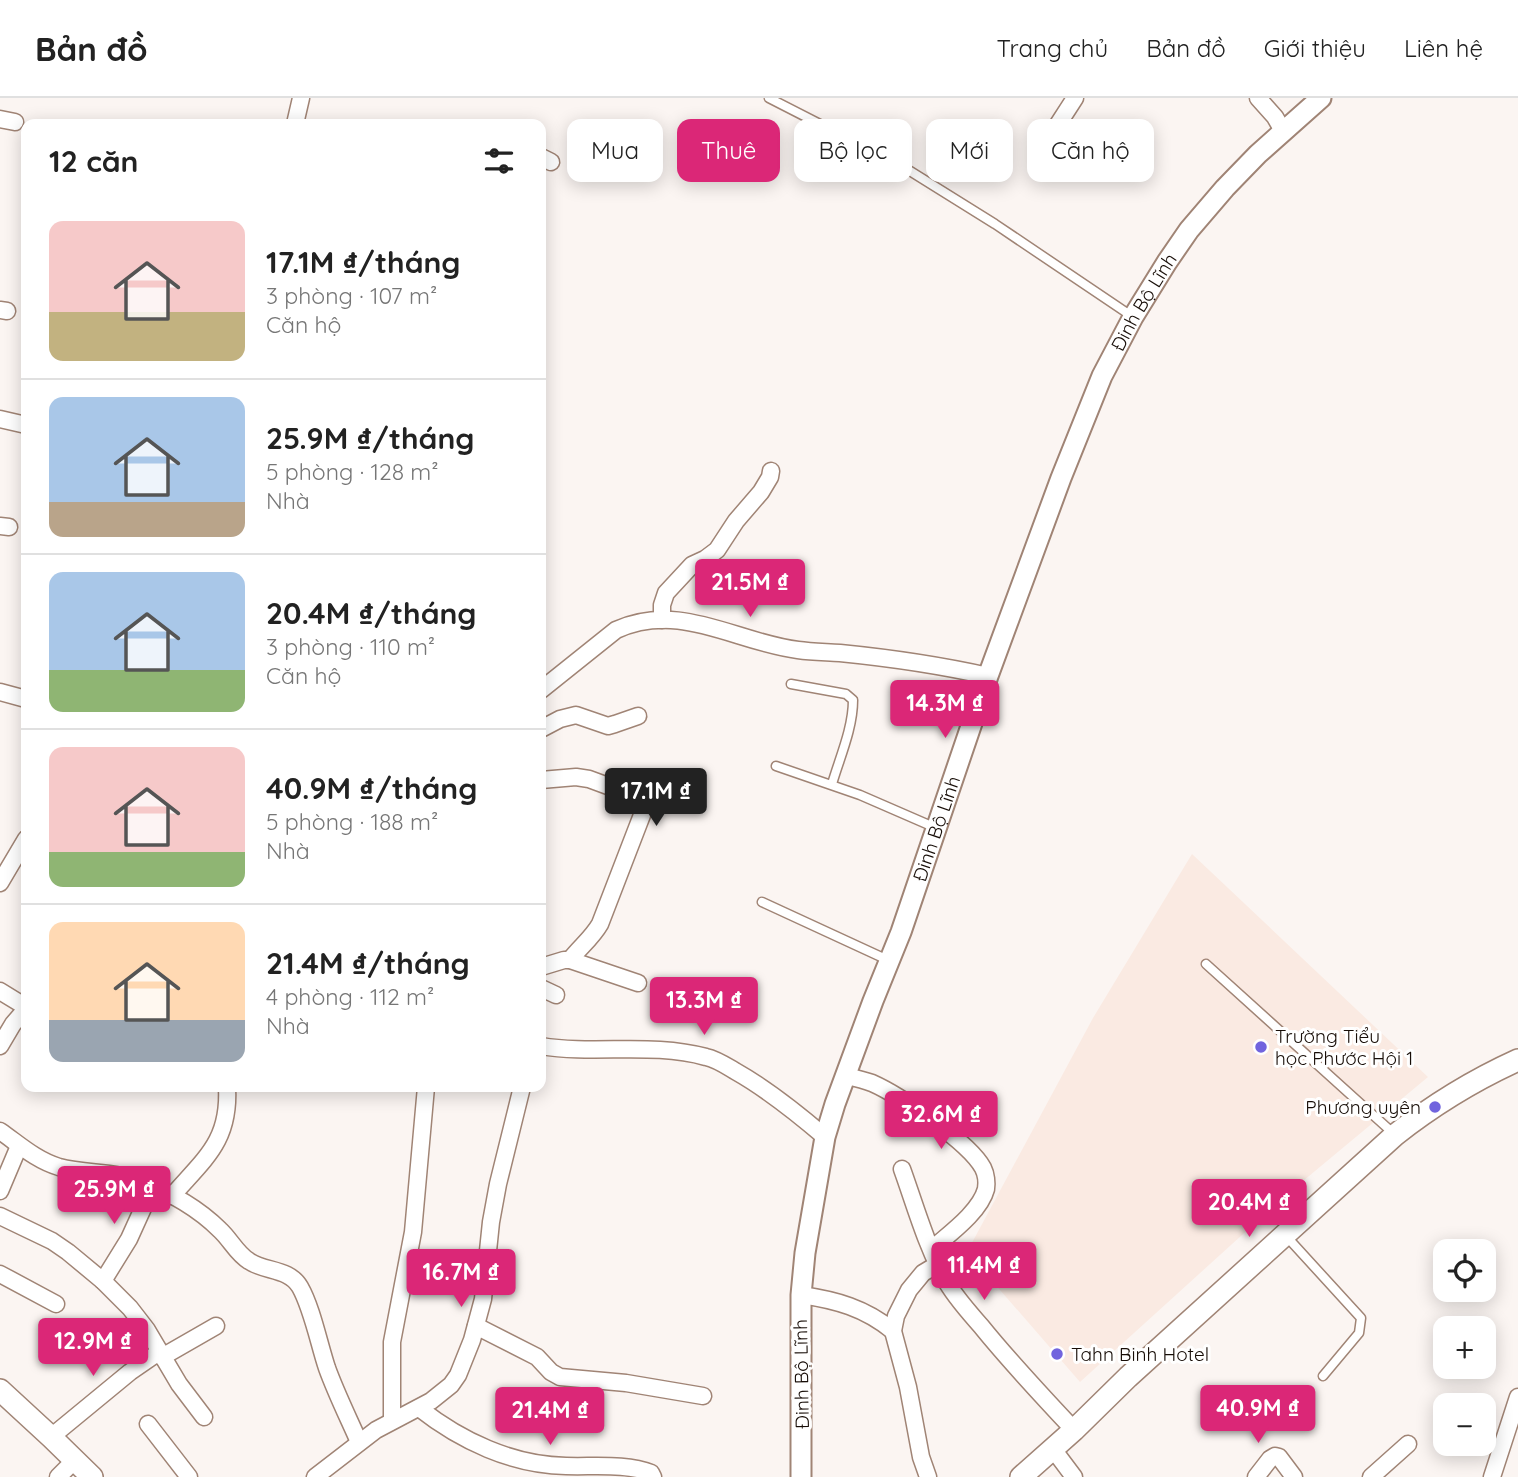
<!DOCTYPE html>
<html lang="vi">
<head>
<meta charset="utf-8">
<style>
  body { margin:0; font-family:Quicksand,sans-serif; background:#f6f6f6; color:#222; height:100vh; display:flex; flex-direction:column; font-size:26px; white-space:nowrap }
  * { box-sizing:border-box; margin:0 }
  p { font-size:23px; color:#767676 }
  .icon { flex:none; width:38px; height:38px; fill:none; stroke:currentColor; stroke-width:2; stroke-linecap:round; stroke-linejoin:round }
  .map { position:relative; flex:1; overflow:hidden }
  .panel { position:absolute; left:21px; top:21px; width:525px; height:973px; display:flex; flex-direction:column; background:#fff; border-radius:14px; box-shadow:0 4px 18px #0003 }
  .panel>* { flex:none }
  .top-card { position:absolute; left:567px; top:21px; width:665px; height:63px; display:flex; gap:14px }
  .tools { position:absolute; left:1433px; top:1141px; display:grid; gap:14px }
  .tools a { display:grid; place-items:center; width:63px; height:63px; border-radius:14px; background:#fff; box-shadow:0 4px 18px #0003; font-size:35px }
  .price { position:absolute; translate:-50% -60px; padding:0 16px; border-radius:7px; background:#db2777; color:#fff; font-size:23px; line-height:46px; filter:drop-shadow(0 2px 4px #0008) }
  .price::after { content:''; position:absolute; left:50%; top:42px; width:21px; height:16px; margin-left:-10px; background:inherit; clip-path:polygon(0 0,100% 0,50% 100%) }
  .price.on { background:#222; color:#fff }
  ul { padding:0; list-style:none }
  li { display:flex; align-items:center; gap:21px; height:175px; padding:0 28px }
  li+li { border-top:2px solid #e0e0e0 }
  li span { display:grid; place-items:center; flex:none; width:196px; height:140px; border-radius:14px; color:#555 }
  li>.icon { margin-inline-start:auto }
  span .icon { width:84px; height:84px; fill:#fffc; stroke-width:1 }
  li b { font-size:30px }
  h2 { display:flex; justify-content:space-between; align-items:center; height:84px; padding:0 28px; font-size:30px }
  .tag { padding:0 24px; border-radius:14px; background:#fff; box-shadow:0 4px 18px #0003; font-size:24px; line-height:63px }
  .tag.on { background:#db2777; color:#fff }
  header { display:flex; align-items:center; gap:42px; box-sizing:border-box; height:98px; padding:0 35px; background:#fff; border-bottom:2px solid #e0e0e0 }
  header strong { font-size:33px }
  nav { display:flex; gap:38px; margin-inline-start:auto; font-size:24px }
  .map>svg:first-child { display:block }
</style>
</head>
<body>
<header>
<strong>Bản đồ</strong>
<nav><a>Trang chủ</a><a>Bản đồ</a><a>Giới thiệu</a><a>Liên hệ</a></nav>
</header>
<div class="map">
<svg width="1518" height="1379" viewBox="0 0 1518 1379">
  <rect width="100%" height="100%" fill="#fbf5f2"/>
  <path fill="#faeae2" d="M1192,756L1428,979L1285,1098L1080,1284L967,1154L1093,920Z"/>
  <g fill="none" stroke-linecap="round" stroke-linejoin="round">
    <defs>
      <g id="service">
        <path d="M769,0L902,68L995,126L1133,219"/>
        <path d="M791,586L846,596L853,602C853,630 840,659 832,686"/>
        <path d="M776,668L860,697L936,730"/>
        <path d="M762,804L890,863"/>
        <path d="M1206,866L1393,1035"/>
        <path d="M1287,1139L1361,1220L1359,1235L1323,1278"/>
      </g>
      <g id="minor">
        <path d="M1258,0L1275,19L1283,33"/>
        <path d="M0,21L15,24"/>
        <path d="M295,26L301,0"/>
        <path d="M1055,31L1075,0"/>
        <path d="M541,59L551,64"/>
        <path d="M0,212L7,213"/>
        <path d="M0,321L26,327"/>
        <path d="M0,428L9,429"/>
        <path d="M662,522V507L666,495L692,467L705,461L717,452L736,423L761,394L770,379L771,373"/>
        <path d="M541,592L616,532C680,503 735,544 798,552C812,554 826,554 840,555C890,560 939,567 988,578"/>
        <path d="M0,594L26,601"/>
        <path d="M541,631L560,621L576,617L608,628L615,626L638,618"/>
        <path d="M541,682L576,679L589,681L635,698C641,704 643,708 642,717L600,826C592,840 580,849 570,862"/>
        <path d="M0,785L26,741"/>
        <path d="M541,869L564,862H570L638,885"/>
        <path d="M541,890L556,897"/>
        <path d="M0,893L26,909"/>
        <path d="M0,948L13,926L26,911"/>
        <path d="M541,948C595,957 652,944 706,959C716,961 725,967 735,973C767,991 797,1015 825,1039"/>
        <path d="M846,978C855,980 864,982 872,985C899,997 969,1044 983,1070C986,1076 987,1085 986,1091C980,1114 949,1136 932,1151"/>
        <path d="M0,1033C20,1047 36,1062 59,1069C85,1076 113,1073 138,1082C167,1093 198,1110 220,1132C230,1141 237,1156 249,1163C265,1174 289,1170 300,1189C312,1210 319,1246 327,1270C336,1295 348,1319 359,1344"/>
        <path d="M902,1071C915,1107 926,1147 945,1181C954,1198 968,1213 981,1228C1010,1264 1042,1298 1074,1332"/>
        <path d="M0,1093L19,1048"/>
        <path d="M172,1098C205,1060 230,1043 227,989"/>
        <path d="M0,1118L52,1143L68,1154L103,1183L130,1210L147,1232L179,1286L204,1319"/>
        <path d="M0,1176L56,1206"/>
        <path d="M103,1183L129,1141L153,1088"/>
        <path d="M801,1197C836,1202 865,1210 893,1233"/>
        <path d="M476,1228L537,1259L551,1274L560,1279L626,1285L703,1298"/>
        <path d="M162,1259L216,1228"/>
        <path d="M419,1310C461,1343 512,1367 566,1368C592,1369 627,1365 651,1375L653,1379"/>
        <path d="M392,1322V1244L413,1134L426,989"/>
        <path d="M148,1326L189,1379"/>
        <path d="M51,1339L130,1274L159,1254"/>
        <path d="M1053,1351L1074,1379"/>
        <path d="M58,1379L75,1362"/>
        <path d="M315,1379L376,1332L431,1303L451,1287L458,1277L472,1242L483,1201L491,1124L498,1086L522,989"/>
        <path d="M928,1379L921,1359L908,1289L893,1233L896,1218L909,1192L923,1175L938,1166"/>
        <path d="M1256,1379L1270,1361L1275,1358L1279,1359L1294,1379"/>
        <path d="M1371,1379L1408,1346"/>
        <path d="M1492,1379L1518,1299"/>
      </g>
      <g id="tertiary">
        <path id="s1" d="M801,1379V1197L805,1155L825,1039L835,1006L873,903L901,834L988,578L1061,380L1102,278L1133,219L1167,164L1189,132L1225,90L1258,56L1321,0"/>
      </g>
      <g id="secondary">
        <path d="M0,1292L51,1339L92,1379"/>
        <path d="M1021,1379L1074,1332L1128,1279L1395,1037C1433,1007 1474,982 1518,962"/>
      </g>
    </defs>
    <use href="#service" stroke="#a08475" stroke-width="11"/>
    <use href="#minor" stroke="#a08475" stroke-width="19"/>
    <use href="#tertiary" stroke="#a08475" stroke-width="23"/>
    <use href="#secondary" stroke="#a08475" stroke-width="24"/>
    <use href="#service" stroke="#fff" stroke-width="8"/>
    <use href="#minor" stroke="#fff" stroke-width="16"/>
    <use href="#tertiary" stroke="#fff" stroke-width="19"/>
    <use href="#secondary" stroke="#fff" stroke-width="21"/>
  </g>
  <g fill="#7164de" stroke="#fff" stroke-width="2.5">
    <circle cx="1261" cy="949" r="7"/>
    <circle cx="1435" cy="1009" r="7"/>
    <circle cx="1057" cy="1256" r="7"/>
  </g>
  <g text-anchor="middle" stroke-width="6" stroke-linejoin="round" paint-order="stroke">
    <g font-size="19" fill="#170d07" stroke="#fff">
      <text dy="7" stroke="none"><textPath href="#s1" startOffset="1237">Đinh Bộ Lĩnh</textPath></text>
      <text dy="7" stroke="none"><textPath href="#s1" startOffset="670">Đinh Bộ Lĩnh</textPath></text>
      <text transform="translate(801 1276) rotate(-91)" y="7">Đinh Bộ Lĩnh</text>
    </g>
    <g font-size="19" fill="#170d07" stroke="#fff" text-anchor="start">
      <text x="1275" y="945">Trường Tiểu<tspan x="1275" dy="22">học Phước Hội 1</tspan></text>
      <text x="1421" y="1016" text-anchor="end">Phương uyên</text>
      <text x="1071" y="1263">Tahn Binh Hotel</text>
    </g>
  </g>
</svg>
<div class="tools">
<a><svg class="icon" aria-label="locate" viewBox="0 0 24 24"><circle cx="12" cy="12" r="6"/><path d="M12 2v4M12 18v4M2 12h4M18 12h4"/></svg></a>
<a>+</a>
<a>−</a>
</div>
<b class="price" style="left:750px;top:521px">21.5M ₫</b>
<b class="price" style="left:945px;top:642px">14.3M ₫</b>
<b class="price on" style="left:656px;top:730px">17.1M ₫</b>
<b class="price" style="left:704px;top:939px">13.3M ₫</b>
<b class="price" style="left:941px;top:1053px">32.6M ₫</b>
<b class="price" style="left:114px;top:1128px">25.9M ₫</b>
<b class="price" style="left:1249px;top:1141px">20.4M ₫</b>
<b class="price" style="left:984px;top:1204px">11.4M ₫</b>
<b class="price" style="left:461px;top:1211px">16.7M ₫</b>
<b class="price" style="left:93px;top:1280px">12.9M ₫</b>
<b class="price" style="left:1258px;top:1347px">40.9M ₫</b>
<b class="price" style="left:550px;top:1349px">21.4M ₫</b>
<div class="top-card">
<a class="tag">Mua</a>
<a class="tag on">Thuê</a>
<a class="tag">Bộ lọc</a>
<a class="tag">Mới</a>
<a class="tag">Căn hộ</a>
</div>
<section class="panel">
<h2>12 căn<svg class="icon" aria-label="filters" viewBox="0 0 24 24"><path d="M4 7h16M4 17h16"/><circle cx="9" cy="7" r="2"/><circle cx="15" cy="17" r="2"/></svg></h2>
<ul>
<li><span style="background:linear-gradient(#f6c9c9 65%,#c2b280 0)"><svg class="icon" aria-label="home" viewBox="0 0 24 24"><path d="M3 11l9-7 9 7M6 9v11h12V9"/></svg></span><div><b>17.1M ₫/tháng</b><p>3 phòng · 107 m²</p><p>Căn hộ</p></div></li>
<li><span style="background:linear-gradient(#a9c7e8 75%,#b9a48a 0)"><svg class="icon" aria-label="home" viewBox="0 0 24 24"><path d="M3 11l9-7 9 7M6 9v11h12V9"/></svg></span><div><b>25.9M ₫/tháng</b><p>5 phòng · 128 m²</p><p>Nhà</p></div></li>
<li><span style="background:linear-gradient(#a9c7e8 70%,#8fb573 0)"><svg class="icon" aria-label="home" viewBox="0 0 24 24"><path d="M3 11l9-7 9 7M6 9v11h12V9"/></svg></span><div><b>20.4M ₫/tháng</b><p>3 phòng · 110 m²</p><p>Căn hộ</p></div></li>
<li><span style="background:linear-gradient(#f6c9c9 75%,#8fb573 0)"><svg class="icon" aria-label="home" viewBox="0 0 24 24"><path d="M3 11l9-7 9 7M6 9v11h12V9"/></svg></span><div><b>40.9M ₫/tháng</b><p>5 phòng · 188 m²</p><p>Nhà</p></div></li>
<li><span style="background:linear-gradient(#ffd9b3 70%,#9aa5b1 0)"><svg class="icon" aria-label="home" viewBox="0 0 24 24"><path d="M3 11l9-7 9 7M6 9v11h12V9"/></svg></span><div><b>21.4M ₫/tháng</b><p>4 phòng · 112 m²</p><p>Nhà</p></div></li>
</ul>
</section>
</div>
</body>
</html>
